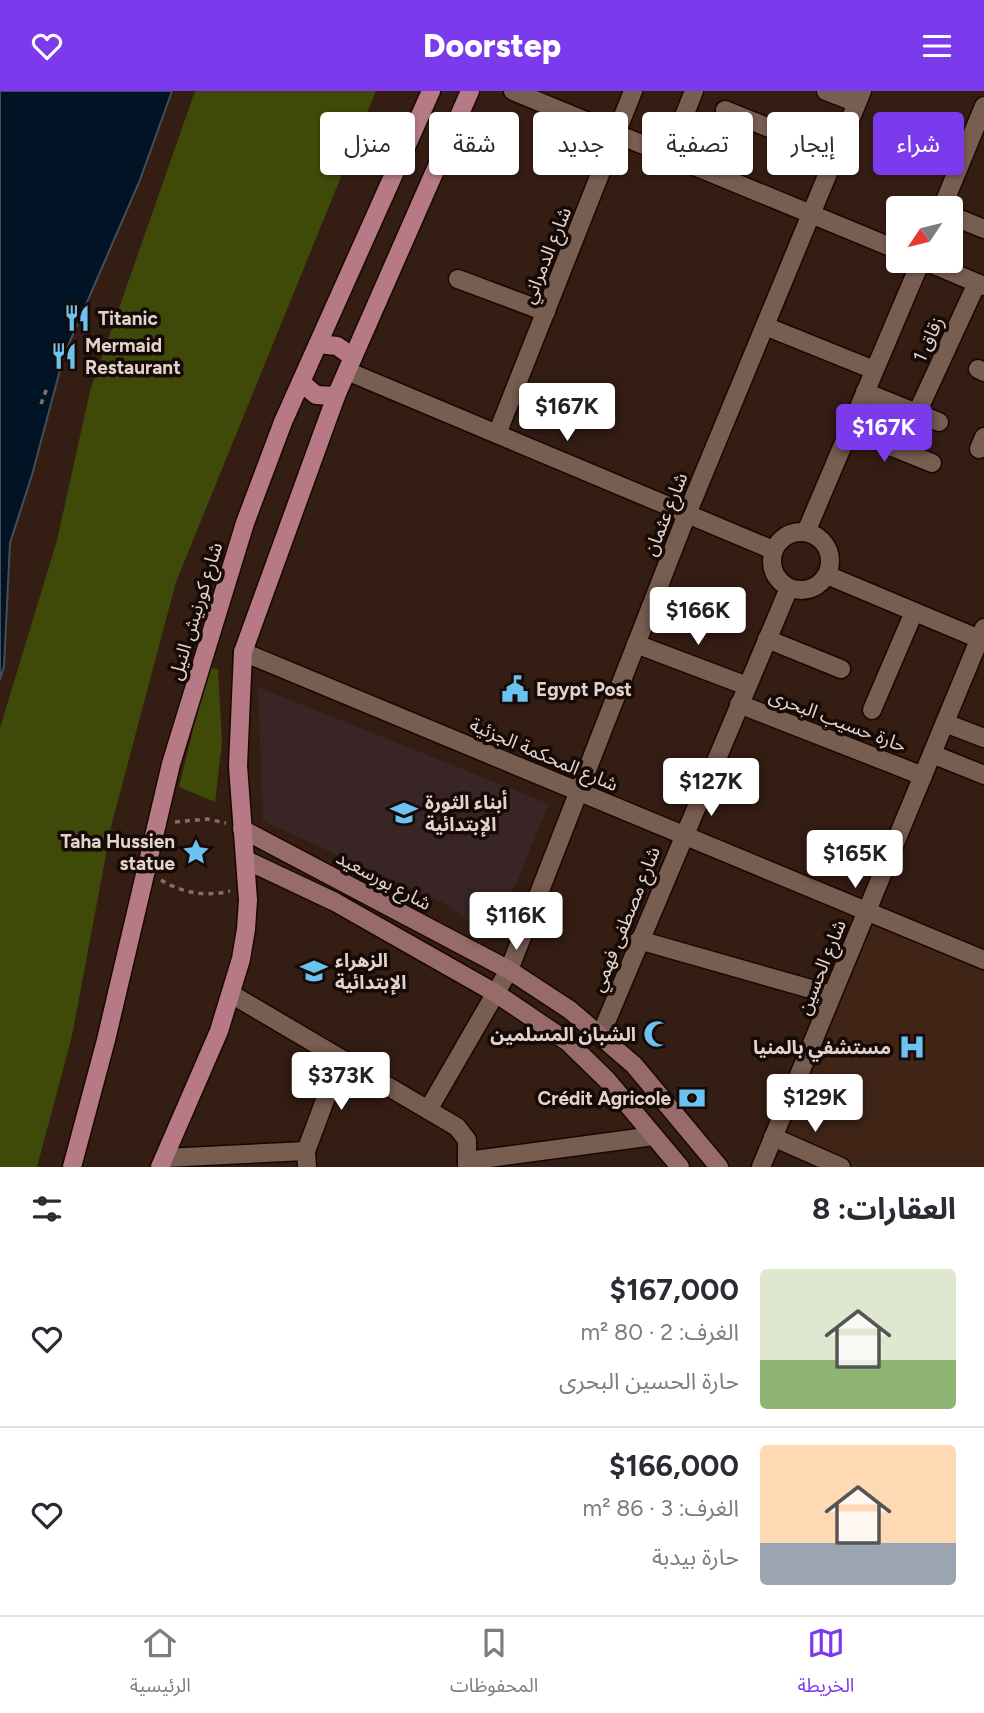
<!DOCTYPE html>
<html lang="ar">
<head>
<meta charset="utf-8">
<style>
  body { margin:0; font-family:Figtree,"Noto Sans Arabic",sans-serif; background:#f2f2f3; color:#2b2b33; direction:rtl; height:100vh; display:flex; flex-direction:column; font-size:26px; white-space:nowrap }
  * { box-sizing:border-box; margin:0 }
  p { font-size:23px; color:#7c7c81 }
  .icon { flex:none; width:38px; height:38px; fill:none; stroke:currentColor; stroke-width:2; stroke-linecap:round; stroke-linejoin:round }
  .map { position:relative; height:1076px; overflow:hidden; direction:ltr }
  .side { display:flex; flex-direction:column; background:#fff; flex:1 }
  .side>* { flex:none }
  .banner { position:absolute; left:21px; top:21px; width:943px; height:63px; direction:rtl; display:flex; gap:14px }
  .needle { width:46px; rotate:235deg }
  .controls { position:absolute; left:886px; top:105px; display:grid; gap:14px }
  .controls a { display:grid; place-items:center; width:77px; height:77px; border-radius:7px; background:#fff; box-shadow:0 2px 5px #0004; font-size:35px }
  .price { position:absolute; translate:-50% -60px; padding:0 16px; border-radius:7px; background:#fff; color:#222; font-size:23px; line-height:46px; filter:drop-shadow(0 2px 4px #0008) }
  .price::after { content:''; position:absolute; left:50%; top:42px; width:21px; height:16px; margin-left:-10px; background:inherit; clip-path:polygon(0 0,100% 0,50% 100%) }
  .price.selected { background:#7c3aed; color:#fff }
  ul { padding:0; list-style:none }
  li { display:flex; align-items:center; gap:21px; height:175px; padding:0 28px }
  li+li { border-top:2px solid #e1e1e2 }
  li span { display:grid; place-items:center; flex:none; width:196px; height:140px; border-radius:7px; color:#555 }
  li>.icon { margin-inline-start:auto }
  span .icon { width:84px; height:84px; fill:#fffc; stroke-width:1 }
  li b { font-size:30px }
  h2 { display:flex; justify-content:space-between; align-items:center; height:84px; padding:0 28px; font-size:30px }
  .pill { padding:0 24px; border-radius:7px; background:#fff; box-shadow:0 2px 5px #0004; font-size:24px; line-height:63px }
  .pill.selected { background:#7c3aed; color:#fff }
  header { display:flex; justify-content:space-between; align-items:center; height:91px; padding:0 28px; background:#7c3aed; color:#fff; font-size:32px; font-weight:800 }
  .tab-bar { display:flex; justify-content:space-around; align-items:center; height:98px; border-top:2px solid #e1e1e2; background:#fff; font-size:19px; color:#7c7c81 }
  .tab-bar a { display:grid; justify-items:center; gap:4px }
  .tab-bar .selected { color:#7c3aed }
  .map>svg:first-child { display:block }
</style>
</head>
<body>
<header><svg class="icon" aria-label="menu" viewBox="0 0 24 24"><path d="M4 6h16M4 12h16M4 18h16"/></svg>Doorstep<svg class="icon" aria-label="heart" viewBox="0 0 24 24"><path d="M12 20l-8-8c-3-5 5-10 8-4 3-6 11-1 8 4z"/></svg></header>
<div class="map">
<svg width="984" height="1076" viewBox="0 0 984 1076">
  <rect width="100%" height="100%" fill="#341d13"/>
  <path fill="#402517" d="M868,824L984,873V1076H844L774,1045Z"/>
  <path fill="#392525" d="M258,596L549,713L493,847L443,812L263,730Z"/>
  <g fill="#3f4908">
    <path d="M195,0H376L176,491L112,732L72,945L37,1076H0V637L57,449L90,300Z"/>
    <path d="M208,577L218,578L222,652L215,711L179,696Z"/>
  </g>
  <path fill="#011425" stroke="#454d57" stroke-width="2" d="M0,0H172L140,89L64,264L32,384L10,452L4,575L0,589Z"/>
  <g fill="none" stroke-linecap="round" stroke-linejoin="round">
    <defs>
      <g id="minor">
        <path d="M513,0L898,159"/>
        <path d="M826,0L857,12"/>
        <path d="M725,19L836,64"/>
        <path d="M668,65L694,0"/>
        <path d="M942,117L984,15"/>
        <path d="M950,124L984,138"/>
        <path d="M925,170L984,195"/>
        <path d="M458,188L546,221"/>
        <path d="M765,235L874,279"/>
        <path d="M978,278L984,281"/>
        <path d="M347,280L773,459"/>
        <path d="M865,301L939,331"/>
        <path d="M917,322L977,192"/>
        <path d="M850,339L932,372"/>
        <path d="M497,343L633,0"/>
        <path d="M979,358L984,346"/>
        <circle cx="801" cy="470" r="29"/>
        <path d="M806,441L921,170"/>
        <path d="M827,484L984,550"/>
        <path d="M767,548L841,578"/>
        <path d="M636,553L747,595"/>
        <path d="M243,561L984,869"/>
        <path d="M739,613L923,685"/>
        <path d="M872,619L914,521"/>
        <path d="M945,632L984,647"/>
        <path d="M932,663L984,684"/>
        <path d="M639,849L832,904"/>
        <path d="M231,903L457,1036L467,1049V1076"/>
        <path d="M601,943L789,497"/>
        <path d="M428,1019L509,879L687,423L862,0"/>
        <path d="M773,1046L841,1076"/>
        <path d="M164,1067L306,1060"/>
        <path d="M467,1070L654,1045"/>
        <path d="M307,1076L306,1060L340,969"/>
        <path d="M761,1076L984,537"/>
      </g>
      <g id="secondary">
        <path d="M242,738L509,879L570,919L634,974L719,1076"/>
        <path d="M246,769L335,811L497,903L568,951L607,989L680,1076"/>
      </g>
      <g id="primary">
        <path d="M318,253L337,255L353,266"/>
        <path d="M301,291L316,304L336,305"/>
        <path d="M72,1076L106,949L171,673L245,432L283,331L431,0"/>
        <path d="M160,1076L219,940L241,868L246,838L248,809L238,675L243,561L336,305L470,0"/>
      </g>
    </defs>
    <use href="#minor" stroke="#1b0701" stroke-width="21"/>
    <use href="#secondary" stroke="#1b0701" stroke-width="21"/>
    <use href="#primary" stroke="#1b0701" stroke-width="21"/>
    <g stroke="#836f66" stroke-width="3.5" stroke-dasharray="5 5" stroke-linecap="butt">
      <path d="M41,313L47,297"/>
      <path d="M175,731L207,728L226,732"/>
      <path d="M161,789C182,802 206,806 230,800"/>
    </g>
    <use href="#minor" stroke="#785d51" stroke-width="18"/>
    <use href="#secondary" stroke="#966b6a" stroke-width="18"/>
    <use href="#primary" stroke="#b57a83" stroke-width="18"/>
  </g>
  <defs>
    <symbol id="restaurant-bare" viewBox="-9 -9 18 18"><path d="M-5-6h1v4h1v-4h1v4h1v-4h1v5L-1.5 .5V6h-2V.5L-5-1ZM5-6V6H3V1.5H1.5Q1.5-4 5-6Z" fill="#6ac3f1" stroke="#150a06" stroke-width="2.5" paint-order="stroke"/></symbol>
    <symbol id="civic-bare" viewBox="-9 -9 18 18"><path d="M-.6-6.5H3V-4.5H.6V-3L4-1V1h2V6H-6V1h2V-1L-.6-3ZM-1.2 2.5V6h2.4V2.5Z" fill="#6ac3f1" stroke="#150a06" stroke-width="2.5" paint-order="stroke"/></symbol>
    <symbol id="school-bare" viewBox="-9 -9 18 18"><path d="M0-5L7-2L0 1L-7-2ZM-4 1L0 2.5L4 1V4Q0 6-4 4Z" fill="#6ac3f1" stroke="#150a06" stroke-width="2.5" paint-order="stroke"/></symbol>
    <symbol id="sight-bare" viewBox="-9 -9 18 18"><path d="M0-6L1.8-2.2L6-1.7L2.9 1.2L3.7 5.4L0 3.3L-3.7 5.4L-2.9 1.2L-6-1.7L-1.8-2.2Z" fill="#6ac3f1" stroke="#150a06" stroke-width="2.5" paint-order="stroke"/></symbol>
    <symbol id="mosque-bare" viewBox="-9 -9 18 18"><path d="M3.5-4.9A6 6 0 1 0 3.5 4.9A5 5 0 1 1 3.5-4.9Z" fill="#6ac3f1" stroke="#150a06" stroke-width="2.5" paint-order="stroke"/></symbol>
    <symbol id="hospital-bare" viewBox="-9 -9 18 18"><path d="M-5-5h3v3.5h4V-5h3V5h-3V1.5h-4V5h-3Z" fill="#6ac3f1" stroke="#150a06" stroke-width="2.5" paint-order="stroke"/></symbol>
    <symbol id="bank-bare" viewBox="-9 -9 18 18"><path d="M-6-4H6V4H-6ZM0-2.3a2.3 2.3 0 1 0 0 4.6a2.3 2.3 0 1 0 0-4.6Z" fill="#6ac3f1" stroke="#150a06" stroke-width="2.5" paint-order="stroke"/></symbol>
  </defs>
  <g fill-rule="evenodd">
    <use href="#restaurant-bare" x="58" y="208" width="38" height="38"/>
    <use href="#restaurant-bare" x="45" y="246" width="38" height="38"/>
    <use href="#civic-bare" x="496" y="579" width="38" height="38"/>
    <use href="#school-bare" x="385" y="703" width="38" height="38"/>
    <use href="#sight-bare" x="177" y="742" width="38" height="38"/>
    <use href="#school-bare" x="295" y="861" width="38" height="38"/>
    <use href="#mosque-bare" x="638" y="924" width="38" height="38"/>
    <use href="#hospital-bare" x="893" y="937" width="38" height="38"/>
    <use href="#bank-bare" x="673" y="988" width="38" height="38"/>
  </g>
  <g text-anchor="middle" stroke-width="7" stroke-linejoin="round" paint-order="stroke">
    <g font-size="19" fill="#e3d3cc" stroke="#150a06">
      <text transform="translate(546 164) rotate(-68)" y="7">شارع الدمراني</text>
      <text transform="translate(928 248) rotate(-65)" y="7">زقاق 1</text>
      <text transform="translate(665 423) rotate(-68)" y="7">شارع عثمان</text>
      <text transform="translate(195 520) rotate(-73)" y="7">شارع كورنيش النيل</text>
      <text transform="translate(838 629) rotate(21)" y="7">حارة حسيب البحرى</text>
      <text transform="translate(544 663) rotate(23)" y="7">شارع المحكمة الجزئية</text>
      <text transform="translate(384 789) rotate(28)" y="7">شارع بورسعيد</text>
      <text transform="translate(625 828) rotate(-68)" y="7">شارع مصطفى فهمي</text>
      <text transform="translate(821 876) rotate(-68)" y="7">شارع الحسين</text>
    </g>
    <g font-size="19" font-weight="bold" fill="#e3d3cc" stroke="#150a06" text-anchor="start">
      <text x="98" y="234">Titanic</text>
      <text x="85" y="261">Mermaid<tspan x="85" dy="22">Restaurant</tspan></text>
      <text x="536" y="605">Egypt Post</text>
      <text x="425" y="718">أبناء الثورة<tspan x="425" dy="22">الإبتدائية</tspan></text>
      <text x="175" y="757" text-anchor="end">Taha Hussien<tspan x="175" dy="22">statue</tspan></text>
      <text x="335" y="876">الزهراء<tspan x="335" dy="22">الإبتدائية</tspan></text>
      <text x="636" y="950" text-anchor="end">الشبان المسلمين</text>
      <text x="891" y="963" text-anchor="end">مستشفي بالمنيا</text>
      <text x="671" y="1014" text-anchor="end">Crédit Agricole</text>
    </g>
  </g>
</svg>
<div class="controls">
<a><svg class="needle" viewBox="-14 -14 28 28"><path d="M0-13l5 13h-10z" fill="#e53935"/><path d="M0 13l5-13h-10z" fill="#7c7c81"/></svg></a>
</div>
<b class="price" style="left:567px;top:352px">$167K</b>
<b class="price selected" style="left:884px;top:373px">$167K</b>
<b class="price" style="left:698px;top:556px">$166K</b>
<b class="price" style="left:711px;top:727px">$127K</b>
<b class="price" style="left:855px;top:799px">$165K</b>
<b class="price" style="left:516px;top:861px">$116K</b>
<b class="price" style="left:341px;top:1021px">$373K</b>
<b class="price" style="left:815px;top:1043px">$129K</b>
<div class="banner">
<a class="pill selected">شراء</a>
<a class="pill">إيجار</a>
<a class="pill">تصفية</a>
<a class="pill">جديد</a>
<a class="pill">شقة</a>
<a class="pill">منزل</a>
</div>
</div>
<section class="side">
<h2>العقارات: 8<svg class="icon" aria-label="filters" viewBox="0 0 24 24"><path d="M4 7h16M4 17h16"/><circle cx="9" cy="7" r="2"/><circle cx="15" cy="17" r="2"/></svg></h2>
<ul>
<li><span style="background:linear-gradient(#dfe7d0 65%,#8fb573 0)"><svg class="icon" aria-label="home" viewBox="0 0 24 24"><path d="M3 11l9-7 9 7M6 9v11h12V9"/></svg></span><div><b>$167,000</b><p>الغرف: 2 · 80 m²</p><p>حارة الحسين البحرى</p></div><svg class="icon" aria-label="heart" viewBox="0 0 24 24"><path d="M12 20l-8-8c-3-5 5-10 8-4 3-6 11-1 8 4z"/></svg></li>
<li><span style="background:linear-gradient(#ffd9b3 70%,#9aa5b1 0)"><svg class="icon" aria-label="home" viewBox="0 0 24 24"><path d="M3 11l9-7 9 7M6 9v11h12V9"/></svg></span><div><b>$166,000</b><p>الغرف: 3 · 86 m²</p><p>حارة بيدبة</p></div><svg class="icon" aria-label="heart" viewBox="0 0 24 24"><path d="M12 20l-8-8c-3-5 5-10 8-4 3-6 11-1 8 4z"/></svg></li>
</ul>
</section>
<nav class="tab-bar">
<a class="selected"><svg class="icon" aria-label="map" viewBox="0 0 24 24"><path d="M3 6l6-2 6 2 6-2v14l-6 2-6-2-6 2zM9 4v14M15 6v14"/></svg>الخريطة</a>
<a><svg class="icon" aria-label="saved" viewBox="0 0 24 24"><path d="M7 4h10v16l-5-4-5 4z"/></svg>المحفوظات</a>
<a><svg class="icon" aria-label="home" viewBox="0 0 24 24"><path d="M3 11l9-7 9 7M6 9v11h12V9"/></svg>الرئيسية</a>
</nav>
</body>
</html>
